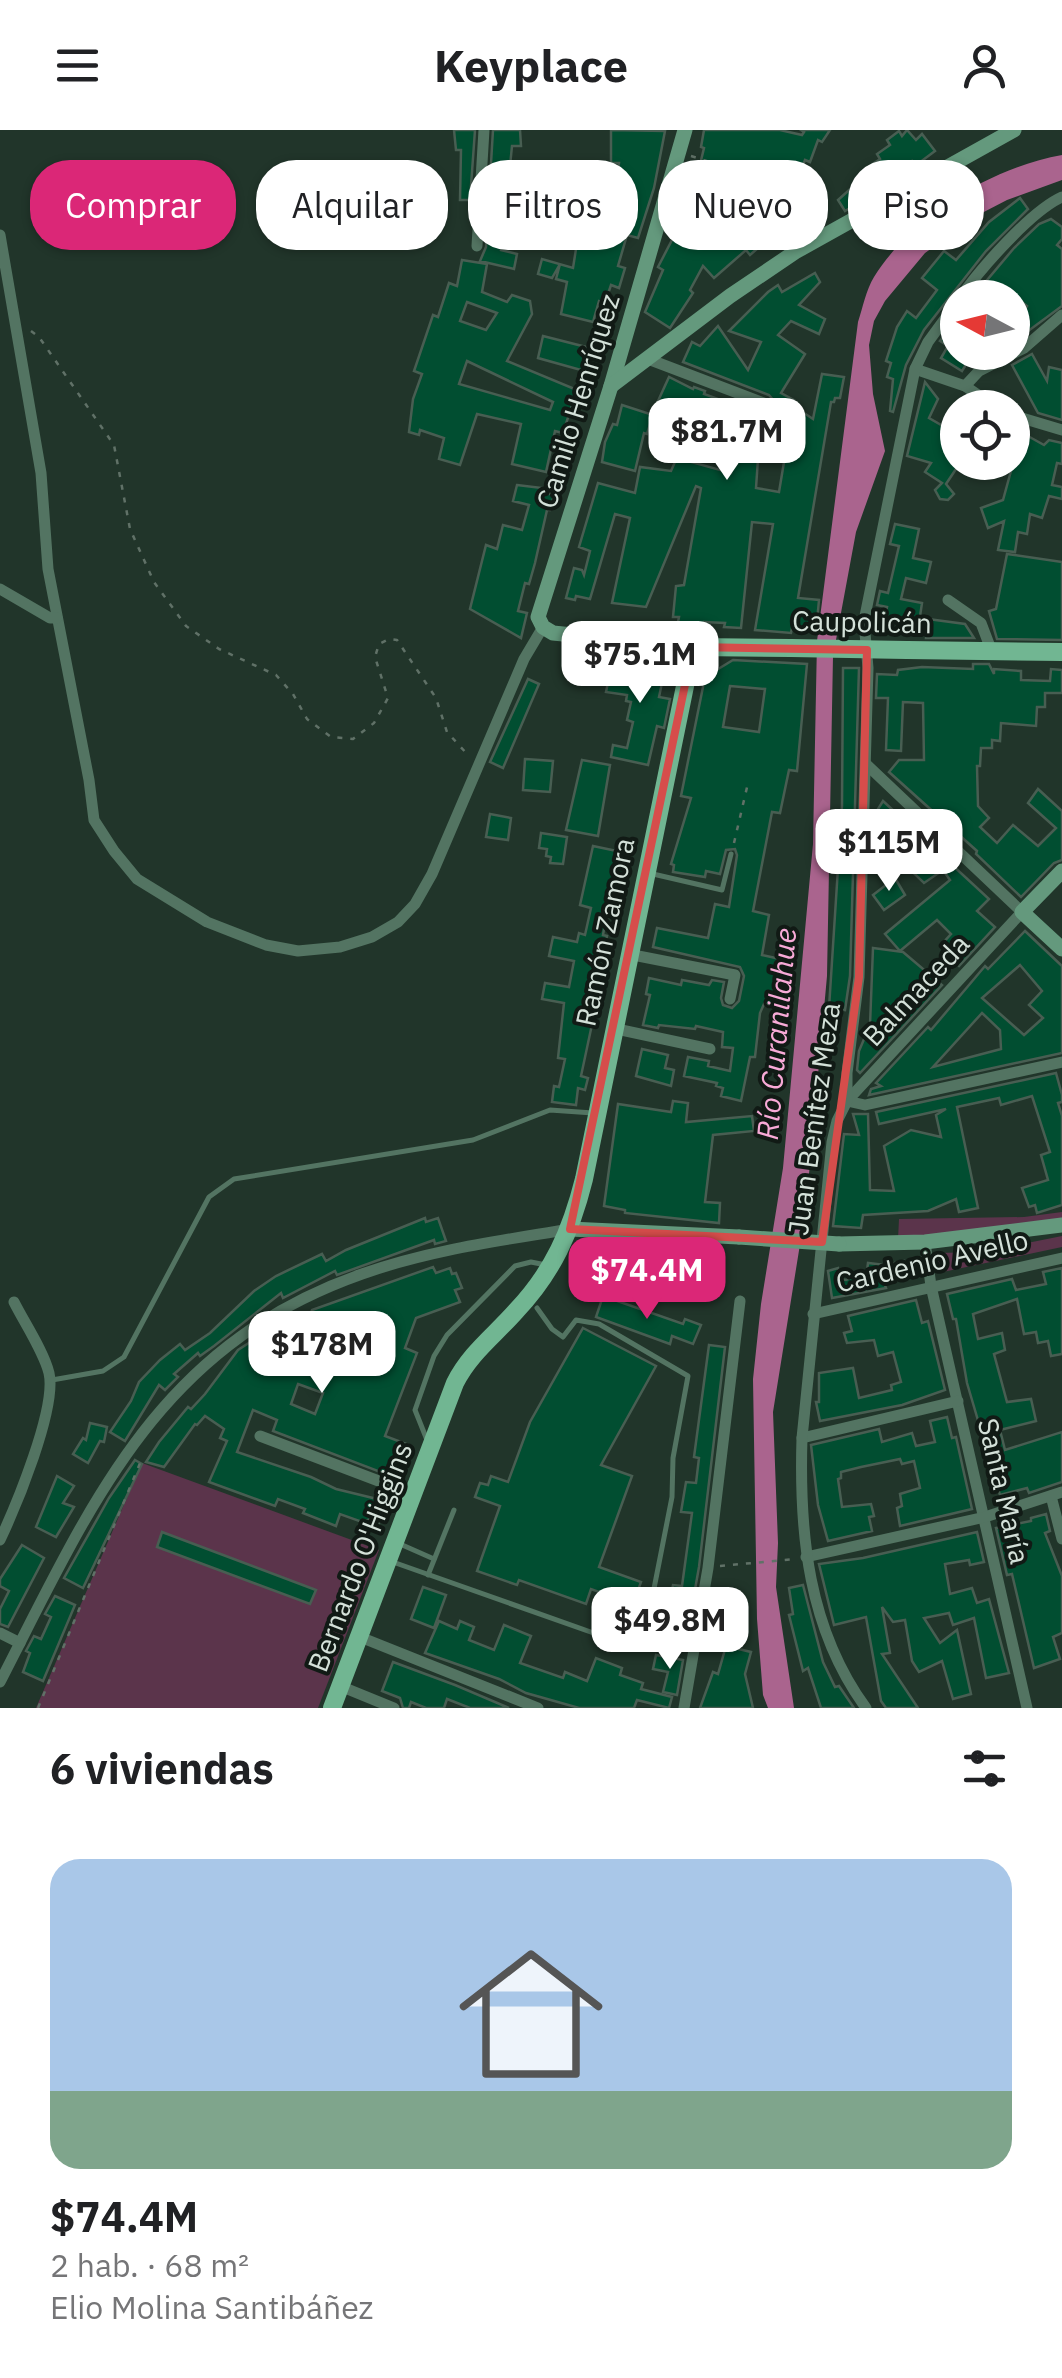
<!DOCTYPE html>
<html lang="es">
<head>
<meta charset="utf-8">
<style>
  body { margin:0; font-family:"IBM Plex Sans",sans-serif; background:#f2f2f2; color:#202124; height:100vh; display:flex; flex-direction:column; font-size:38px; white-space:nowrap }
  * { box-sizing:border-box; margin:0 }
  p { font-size:32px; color:#757577 }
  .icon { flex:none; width:55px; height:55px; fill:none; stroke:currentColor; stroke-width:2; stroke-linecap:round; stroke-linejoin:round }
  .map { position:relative; height:1578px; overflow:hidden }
  .drawer { display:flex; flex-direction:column; background:#fff; flex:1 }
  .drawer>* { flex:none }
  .hud { position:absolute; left:30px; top:30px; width:1002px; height:90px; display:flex; gap:20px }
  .needle { width:65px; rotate:277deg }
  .tools { position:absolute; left:940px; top:150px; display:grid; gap:20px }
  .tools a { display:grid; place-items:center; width:90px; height:90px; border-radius:50%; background:#fff; box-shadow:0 2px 8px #0004; font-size:50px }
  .price { position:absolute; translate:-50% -85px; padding:0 22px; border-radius:20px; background:#fff; color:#222; font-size:32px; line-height:65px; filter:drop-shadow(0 2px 5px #0008) }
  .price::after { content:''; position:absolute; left:50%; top:60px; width:30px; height:22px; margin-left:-15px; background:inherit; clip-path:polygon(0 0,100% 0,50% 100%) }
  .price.on { background:#db2777; color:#fff }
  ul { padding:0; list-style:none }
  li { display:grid; align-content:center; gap:20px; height:530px; padding:0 50px }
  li+li { border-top:2px solid #e0e0e0 }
  li span { display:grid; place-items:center; height:310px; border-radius:30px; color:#555 }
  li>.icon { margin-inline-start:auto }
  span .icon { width:180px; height:180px; fill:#fffc; stroke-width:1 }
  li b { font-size:42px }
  h2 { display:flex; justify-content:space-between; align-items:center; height:120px; padding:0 50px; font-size:42px }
  .tag { padding:0 35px; border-radius:40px; background:#fff; box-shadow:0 2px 8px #0004; font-size:35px; line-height:90px }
  .tag.on { background:#db2777; color:#fff }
  header { display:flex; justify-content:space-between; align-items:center; height:130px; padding:0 50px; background:#fff; font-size:45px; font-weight:800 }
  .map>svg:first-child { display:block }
</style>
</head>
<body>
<header><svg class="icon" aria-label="menu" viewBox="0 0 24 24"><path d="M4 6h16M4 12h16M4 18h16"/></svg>Keyplace<svg class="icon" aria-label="person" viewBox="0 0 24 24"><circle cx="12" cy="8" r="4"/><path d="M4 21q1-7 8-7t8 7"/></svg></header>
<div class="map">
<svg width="1062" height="1578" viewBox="0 0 1062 1578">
  <rect width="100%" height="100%" fill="#21352a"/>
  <g fill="#5b344b">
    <path d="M1062,1082V1100L898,1109L899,1089L1024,1087Z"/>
    <path d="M1062,1106V1117L938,1143L936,1123L982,1122Z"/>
    <path d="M654,1118L716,1122L714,1158L652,1155Z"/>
    <path d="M142,1333L379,1420L318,1578H36Z"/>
  </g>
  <path fill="#aa648e" d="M1062,25V50L1007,70L980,84L925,123L885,171L874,191L869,215L873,264L885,321L856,402L833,526L827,846L806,1077L773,1282L778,1413L776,1457L794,1578H768L763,1565L757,1489L753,1249L761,1174L783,1038L813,714L817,511L858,192C863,177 866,160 874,147C913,85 991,38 1062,25Z"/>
  <g fill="#014e31" stroke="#485e52" stroke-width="2.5" fill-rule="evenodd">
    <path d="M454,0H475L470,70H460L461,20H456Z"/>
    <path d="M493,0H520L521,16H512L509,46L537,51L535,66H518L512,101L504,100L501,120L517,124L514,139L480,131L486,117Z"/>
    <path d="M611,0L665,1L654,58L638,108L627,105L618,136L625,138L619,158L611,155L605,173L599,171L593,192L561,184L567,152L556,149L560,134L552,148L538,144L542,129L573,138L582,81L612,82L619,33H611Z"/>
    <path d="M704,0H780L802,5L804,2L801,0H830L822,12L818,10L810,32L805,30L793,61L797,62L792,77L780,72L771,99L753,111L758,118L750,125L746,120L714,148L703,136L690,160L693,163L670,198L645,182L663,140L658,137L673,108L691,49L696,51L704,18L701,17Z"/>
    <path d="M907,0L916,10L922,4L935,21L915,36L912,31L890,47L893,52L845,81L838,70L867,44L864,40L880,29L877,24L890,15L887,10L899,1L902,6Z"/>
    <path d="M1020,68L1028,79L986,121L924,200L906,235L893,282L890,281L893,249L887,247L891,233L886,231L897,197L907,181L916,188L937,160L922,148L944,121L956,130L989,92Z"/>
    <path d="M1051,89L1062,97V109L1057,115L1062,119V176L1012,213V189L1016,195L1022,190L1020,188L1027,176L1004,158L997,168H972L1014,118L1039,94Z"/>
    <path d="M462,130L487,134L482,162L507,172L512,165L530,171L532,184L507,231L577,260L563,303L555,301L546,342L512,334L521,294L477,284L460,335L439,329L444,308L420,300L419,305L409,302L413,269L422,244L414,241L433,185L438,187L449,153L457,156ZM467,172L497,183L486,200L460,191ZM467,231L553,272L550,280L459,254Z"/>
    <path d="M815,143L820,152L799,175L825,189L819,204L791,191L778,205L805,224L781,263L794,270L792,275L813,289L822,244L844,247L840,268H835L834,272H831L798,468L819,470L816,502L792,498L791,503L755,500L773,394L752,392L741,498L724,497L725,493L704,492L703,496L678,492L679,487H673L676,456L684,455L701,358L696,356L646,477L612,473L630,388L615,384L590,469L576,466L575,470L566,468L574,438L582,440L584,445L590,421L579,417L598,353L635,363L640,337L671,341L688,303L653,282L669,247L693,259L694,257L705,261L704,264L748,280L746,276L766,283L774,278L775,272L769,265L683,232L692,212L700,216L718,196L748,240L761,212L729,201L768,162L778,155L782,162ZM700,307L736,318L731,343L691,332ZM758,329L784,332L779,362L756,358Z"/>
    <path d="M958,188V222H974L962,241L941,228L948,216L940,211Z"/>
    <path d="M543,206L594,219L588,242L538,228Z"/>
    <path d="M1032,224L1047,251L1049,237L1062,240V290L1038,283L1012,235Z"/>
    <path d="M925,252L938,269L929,288L950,300L958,287V336L946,354L954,364L948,370L940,369L935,360L942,353L925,342L931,333L907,326Z"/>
    <path d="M622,275L653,285L647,304L644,303L635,341L602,332L605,312L613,294L617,295Z"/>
    <path d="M1026,305L1044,315L1049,310L1062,313V334L1057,333L1052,355L1062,357V369L1049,366L1042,388L1030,384L1027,404L1018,402L1015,422L998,420L1004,391L988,398L981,378L1003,370L1017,319L1012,322V306L1025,308Z"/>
    <path d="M517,355L542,358L541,362L554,365L550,380H547L535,433L529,454L525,453L518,481L527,483L521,508L470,479L486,415L497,419L503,395L522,400L529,375L513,371Z"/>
    <path d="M895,394L919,399L913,428L931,432L926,453L906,448L901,469L922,473L919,493L885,487L887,477L877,475L880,461L888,463L899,416L890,414Z"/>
    <path d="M1007,424L1062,432V510L997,509L989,481L996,479Z"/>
    <path d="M928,489L965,494L974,508H926Z"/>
    <path d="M613,529L647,535L648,530L666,534L659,567L670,569L664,598L657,596L648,635L611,627L613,615L627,618L633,592L627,590L631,572L626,571L627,565L606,562Z"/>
    <path d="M733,530L807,534L797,641L789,640L780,683L772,682L753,781L769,785L762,825L780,829L774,859L787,862L785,878L764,874L760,883L755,927H750L741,971L721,966L723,958L716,956L717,953L684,946L688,927L709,931L708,936L730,941L733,918L722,917L723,902L696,896L695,899L659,895L658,898L643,895L650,865L646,864L649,848L681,855L682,850L709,855L712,850L724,852L721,868L723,875L732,878L739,871L744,846L740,837L653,817L657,798L708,808L715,774L729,777L737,725L735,719L726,720L720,744L706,741L705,747L673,742L674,735L671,734L691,668L681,666L705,547ZM730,556L765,559L759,602L723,597Z"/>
    <path d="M973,534H989L994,544V539L1021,541V550L1050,551L1051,539L1062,540V563H1045V577H1037L1036,596L1001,593L1000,611L992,610V618H981L980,636H977L978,676L989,688L980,697L997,713L1013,695L1038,716L1056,698L1028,673L1038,659L1062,681V730L1054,733L1021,767L976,724L977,721L889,642L899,630H924L923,573L903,572L901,621L886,620L888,568H876L877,544L897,545L898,540L922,537L973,539Z"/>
    <path d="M843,538H859L850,846L845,880L829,878L842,676Z"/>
    <path d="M528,549L539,554L503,638L490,632Z"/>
    <path d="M525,629L553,631L550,662L523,660Z"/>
    <path d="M582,630L610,635L598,706L566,700Z"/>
    <path d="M883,671L989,769L977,781L995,797L959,836L947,825L950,822L942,814L951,804L937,790L900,821L885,804L950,750L943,740L924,753L873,704V687Z"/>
    <path d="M490,684L511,688L508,710L486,707Z"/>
    <path d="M541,703L567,707L563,734L550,733L551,727L546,726L547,719L539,718Z"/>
    <path d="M593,716L631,724L626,746L620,744L611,782H607L603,805L607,806L601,838H604L581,946L588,948L585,960L578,958L576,975L552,972L554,956L559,957L565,929L558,928L564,873L542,869L545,853L569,857L574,831L549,826L553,807L577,812L579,803L585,805L591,778L580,775Z"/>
    <path d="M895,748L905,765L884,780L873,765Z"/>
    <path d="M1025,801L1062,836V923L869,965L871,959L881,956L876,953L928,897L931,900L985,836L988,839ZM1020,835L1042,861L1029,875L1043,888L1024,905L982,868ZM982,883L1000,900L1001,919L933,937Z"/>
    <path d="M873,818L903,822L942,855L860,943L857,940L859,921L870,895Z"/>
    <path d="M642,919L668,925L665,938L674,940L671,956L636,946Z"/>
    <path d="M1056,943L1062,965V972L1058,973L1062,986V1075L1037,1083L1035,1075L1029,1077L1022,1058L1048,1050L1041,1025L1050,1022L1032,966L1001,975L999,968L957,977L978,1078L959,1082L956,1069L928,1081L863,1085L861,1098L833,1096L844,1004L859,1005L853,984H868L870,1060L894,1061L884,1016L911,1000L941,1007L936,985L946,979L879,994L876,982Z"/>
    <path d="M673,971L688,973L686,992L752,986L754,1001L713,1005L705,1072L720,1073L719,1093L625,1083V1080L604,1076L618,974L671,982Z"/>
    <path d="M425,1088L426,1092L438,1088L446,1111L435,1114L434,1110L337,1145L335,1141L283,1168L281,1163L214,1216L200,1226L198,1223L174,1244L178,1247L165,1260L159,1255L125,1311L110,1302L131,1271L139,1252L160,1230L180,1214L185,1220L210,1203L254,1161L276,1146L322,1124L326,1131L346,1120Z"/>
    <path d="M904,1131L907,1147L884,1152L886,1158L832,1168L828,1141L838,1138L840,1149L846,1150L867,1141L868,1133L885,1135Z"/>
    <path d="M433,1137L436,1143L450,1138L452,1144L456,1143L462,1158L455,1160L460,1172L416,1188L405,1218L417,1223L385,1306L409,1315L396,1348L273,1301L277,1290L253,1280L237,1322L311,1347L336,1359L377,1369L376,1373L385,1376L379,1393L370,1389L362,1392L340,1384L336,1396L303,1383L305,1379L278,1369L275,1376L209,1352L227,1311L220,1308L224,1299L205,1286L197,1295L195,1294L164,1337L146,1332L159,1312L188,1277L191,1279L205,1264L238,1220L255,1209L257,1212L250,1219L282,1231L296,1192L306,1197L312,1180ZM298,1254L323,1263L315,1284L291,1274Z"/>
    <path d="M1062,1138V1224L1051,1226L1048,1211L1038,1213L1036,1202L1024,1204L1017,1169L973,1184L978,1209L1002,1203L1005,1220L994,1224L1007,1272L1031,1269L1036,1291L1000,1300L1005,1320L1062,1302V1352L1029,1363L1027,1358L1000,1365L967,1253L956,1189H953L947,1164L1012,1149L1016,1160L1046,1154L1043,1142Z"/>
    <path d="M603,1166L683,1194L685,1189L701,1195L693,1214L672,1206L670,1214L596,1187Z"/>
    <path d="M916,1170L922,1193L928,1191L945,1260L902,1275L820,1291L816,1272H819V1243L853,1238L859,1268L892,1260L891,1255L901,1252L893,1222L878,1226L874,1210L847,1213L844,1203L852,1201L848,1186Z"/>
    <path d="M583,1198L656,1236L601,1335L632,1346L599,1437L641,1452L633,1474L591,1459L586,1474L519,1450L517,1455L477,1441L500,1376L475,1367L480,1353L488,1355L491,1346L508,1352L530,1292Z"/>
    <path d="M709,1215L725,1217L699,1437L686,1510L658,1507L660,1488L666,1489L673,1455L682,1456L692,1383L681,1382L686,1352L696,1353L699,1328L694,1327Z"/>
    <path d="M947,1287L952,1308L956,1307L972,1379L900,1396L897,1378L902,1376L900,1364L920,1358L914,1331L902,1334L900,1329L861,1337L841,1342V1348L838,1349L842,1377L871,1374L874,1386L869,1387L872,1401L828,1411L818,1375L811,1315L879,1299L882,1312L912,1303L916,1316L935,1312L930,1291Z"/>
    <path d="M90,1293L107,1297L104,1312L100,1311L88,1333L73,1324L83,1308L86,1310Z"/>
    <path d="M135,1330L142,1334L83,1458L64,1448L109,1368Z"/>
    <path d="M57,1346L74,1356L63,1373L74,1377L56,1407L36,1397Z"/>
    <path d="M1046,1384L1050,1401L1045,1403L1062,1446V1503L1053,1507L1060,1529L1034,1538L1012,1444L1007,1445L996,1398L1031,1391V1388Z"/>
    <path d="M162,1402L316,1460L310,1474L157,1417Z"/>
    <path d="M977,1402L984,1432L970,1435L969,1430L945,1434L950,1464L972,1458L977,1473L989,1469L1009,1543L986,1548L974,1488L953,1495L949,1483L924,1488L940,1513L957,1500L971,1564L953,1569L942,1531L919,1542L912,1531L905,1490L893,1492L882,1477L890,1523L882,1524L918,1578H886L881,1571L866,1487L834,1495L819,1434L863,1428Z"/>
    <path d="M22,1415L44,1428L8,1497L0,1494V1479L9,1461L0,1456V1449Z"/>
    <path d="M803,1455L823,1532L835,1557L839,1556L854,1578H821L808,1538L803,1541L789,1485L793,1484L789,1458Z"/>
    <path d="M423,1457L446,1465L434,1498L411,1489Z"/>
    <path d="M55,1466L75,1475L43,1551L23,1542L30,1523L26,1521L34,1506L41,1509L51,1487L45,1484Z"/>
    <path d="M439,1491L457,1499L460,1491L474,1497L469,1510L494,1520L504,1495L531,1506L520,1533L563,1548L565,1542L587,1551L596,1528L622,1538L620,1545L643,1553L641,1559L672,1567L669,1578L637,1570L634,1578H579L526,1563L499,1549L425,1523Z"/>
    <path d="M726,1516L751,1522L745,1544L753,1578H700L713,1542L718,1544Z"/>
    <path d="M656,1525L683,1530L677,1565L663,1562L668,1542L653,1539Z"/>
    <path d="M393,1532L455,1555L509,1578H470L447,1569L444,1578H426L411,1572L409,1578H403L400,1568L382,1561Z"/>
  </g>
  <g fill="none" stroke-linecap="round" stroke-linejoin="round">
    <g stroke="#607167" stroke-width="2.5" stroke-dasharray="5 8" stroke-linecap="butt">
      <path d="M691,26L765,50"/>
      <path d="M31,201L39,207L114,315L130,399L154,452L186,496L219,519L276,545L293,564L307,589L331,607L353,609L374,593L388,568L375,527L379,514L389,509L397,510L436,568L447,602L468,625"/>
      <path d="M734,713L748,653"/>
      <path d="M720,1436L796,1429"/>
      <path d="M38,1578L143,1326"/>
    </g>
    <g stroke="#537462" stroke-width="5">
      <path d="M653,744L722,760L731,724"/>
      <path d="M537,1178L552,1199L563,1207L576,1190L599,1194L688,1246L673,1328L672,1367L649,1484L637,1508"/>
      <path d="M52,1250L103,1241L124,1227L209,1067L234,1049L473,1010L550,980L593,983"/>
      <path d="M427,1310L415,1280L434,1226L447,1205L515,1136L531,1132L546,1135"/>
      <path d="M400,1414L434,1429"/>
      <path d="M390,1431L602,1506"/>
      <path d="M428,1445L454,1380"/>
      <circle cx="620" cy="1499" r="19"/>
    </g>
    <g stroke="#537462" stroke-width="11">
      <path d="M0,105L41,343L48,439L89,650L94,690L114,721L137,749L207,792L266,815L298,821L340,817L372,807L398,792L415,774L432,744L524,529L543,497"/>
      <path d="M477,116L484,0"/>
      <path d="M960,168C980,139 1031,81 1062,67"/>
      <path d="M648,229L766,274"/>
      <path d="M915,239L965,256L997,278"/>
      <path d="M965,256L979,241L1024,218L1062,185"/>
      <path d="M1012,285L1062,300"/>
      <path d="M0,459L50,488H57"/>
      <path d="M948,470L981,493L992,522"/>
      <path d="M628,824L735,845L730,869"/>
      <path d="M612,898L710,919"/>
      <path d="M847,971L1022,782L866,634"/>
      <path d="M847,971L865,975L1062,932"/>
      <path d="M925,1112L931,1156L1027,1578"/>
      <path d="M813,1184L1062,1128"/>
      <path d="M260,1306L413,1364"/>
      <path d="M802,1308L958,1271"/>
      <path d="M1051,1366L1062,1409"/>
      <path d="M0,1410C16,1376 57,1278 49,1243C44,1222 24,1192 14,1172"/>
      <path d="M806,1427L985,1387L1062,1362"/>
      <path d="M0,1503L20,1513"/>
      <path d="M360,1507L538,1578"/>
      <path d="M0,1552C92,1373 157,1216 362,1144C430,1120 499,1111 570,1099"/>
      <path d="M340,1556L394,1578"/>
      <path d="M684,1578L708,1438L740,1171"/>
      <path d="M866,1578C808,1499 799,1403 802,1308L832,1012L837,991L847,971V943L859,847L868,538L864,491L915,239L928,212L958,171"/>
    </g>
    <g stroke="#64997d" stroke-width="15">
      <path d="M685,0L611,256L538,487L543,497L553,503L693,517"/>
      <path d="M611,256L730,166L795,122L1014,0"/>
      <path d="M1062,741L1022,782L1062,819"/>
      <path d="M570,1099L739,1107"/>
      <path d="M839,1114L925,1112L1062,1095"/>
    </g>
    <g stroke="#71b692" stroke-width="18">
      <path d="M907,520L1062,522"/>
      <path d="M332,1578L455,1253C470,1223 495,1205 516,1181C553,1142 571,1101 584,1049L693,517L791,518"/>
    </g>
    <path stroke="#64997d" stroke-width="15" d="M739,1107L839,1114"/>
    <path stroke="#71b692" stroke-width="18" d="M791,518L907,520"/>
  </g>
  <path fill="none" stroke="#d64d4b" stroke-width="8" stroke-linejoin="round" d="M693,517L867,520L859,847L822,1112L570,1099Z"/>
  <g text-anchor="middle" stroke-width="8" stroke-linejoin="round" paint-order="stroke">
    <g font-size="28" fill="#d4e1d9" stroke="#111a15">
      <text transform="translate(578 271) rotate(-73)" y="10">Camilo Henríquez</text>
      <text transform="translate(862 492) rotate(1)" y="10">Caupolicán</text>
      <text transform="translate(605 802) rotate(-78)" y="10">Ramón Zamora</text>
      <text transform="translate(916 860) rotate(-47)" y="10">Balmaceda</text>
      <text transform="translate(814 989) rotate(-82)" y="10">Juan Benítez Meza</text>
      <text transform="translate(932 1131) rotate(-13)" y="10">Cardenio Avello</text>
      <text transform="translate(1004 1361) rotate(77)" y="10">Santa María</text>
      <text transform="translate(360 1427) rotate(-69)" y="10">Bernardo O'Higgins</text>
    </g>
    <g font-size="30" font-style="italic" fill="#f8aad7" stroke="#111a15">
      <text transform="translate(777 904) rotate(-85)" y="10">Río Curanilahue</text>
    </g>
  </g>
</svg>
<div class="tools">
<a><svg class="needle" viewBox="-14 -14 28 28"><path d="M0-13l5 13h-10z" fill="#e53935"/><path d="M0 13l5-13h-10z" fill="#757577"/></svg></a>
<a><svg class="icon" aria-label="locate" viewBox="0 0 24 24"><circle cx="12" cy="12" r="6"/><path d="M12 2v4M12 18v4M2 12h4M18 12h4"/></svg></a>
</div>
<b class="price" style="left:727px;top:353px">$81.7M</b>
<b class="price" style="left:640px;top:576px">$75.1M</b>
<b class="price" style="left:889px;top:764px">$115M</b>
<b class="price on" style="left:647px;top:1192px">$74.4M</b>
<b class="price" style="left:322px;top:1266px">$178M</b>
<b class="price" style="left:670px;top:1542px">$49.8M</b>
<div class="hud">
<a class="tag on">Comprar</a>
<a class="tag">Alquilar</a>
<a class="tag">Filtros</a>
<a class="tag">Nuevo</a>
<a class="tag">Piso</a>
</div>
</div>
<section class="drawer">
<h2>6 viviendas<svg class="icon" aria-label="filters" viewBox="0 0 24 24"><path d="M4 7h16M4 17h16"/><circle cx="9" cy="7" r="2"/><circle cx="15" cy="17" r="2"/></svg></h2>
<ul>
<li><span style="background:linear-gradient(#a9c7e8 75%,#7fa58c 0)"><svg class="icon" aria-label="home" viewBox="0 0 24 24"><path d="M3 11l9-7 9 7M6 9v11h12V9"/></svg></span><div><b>$74.4M</b><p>2 hab. · 68 m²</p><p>Elio Molina Santibáñez</p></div></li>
</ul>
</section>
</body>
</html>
